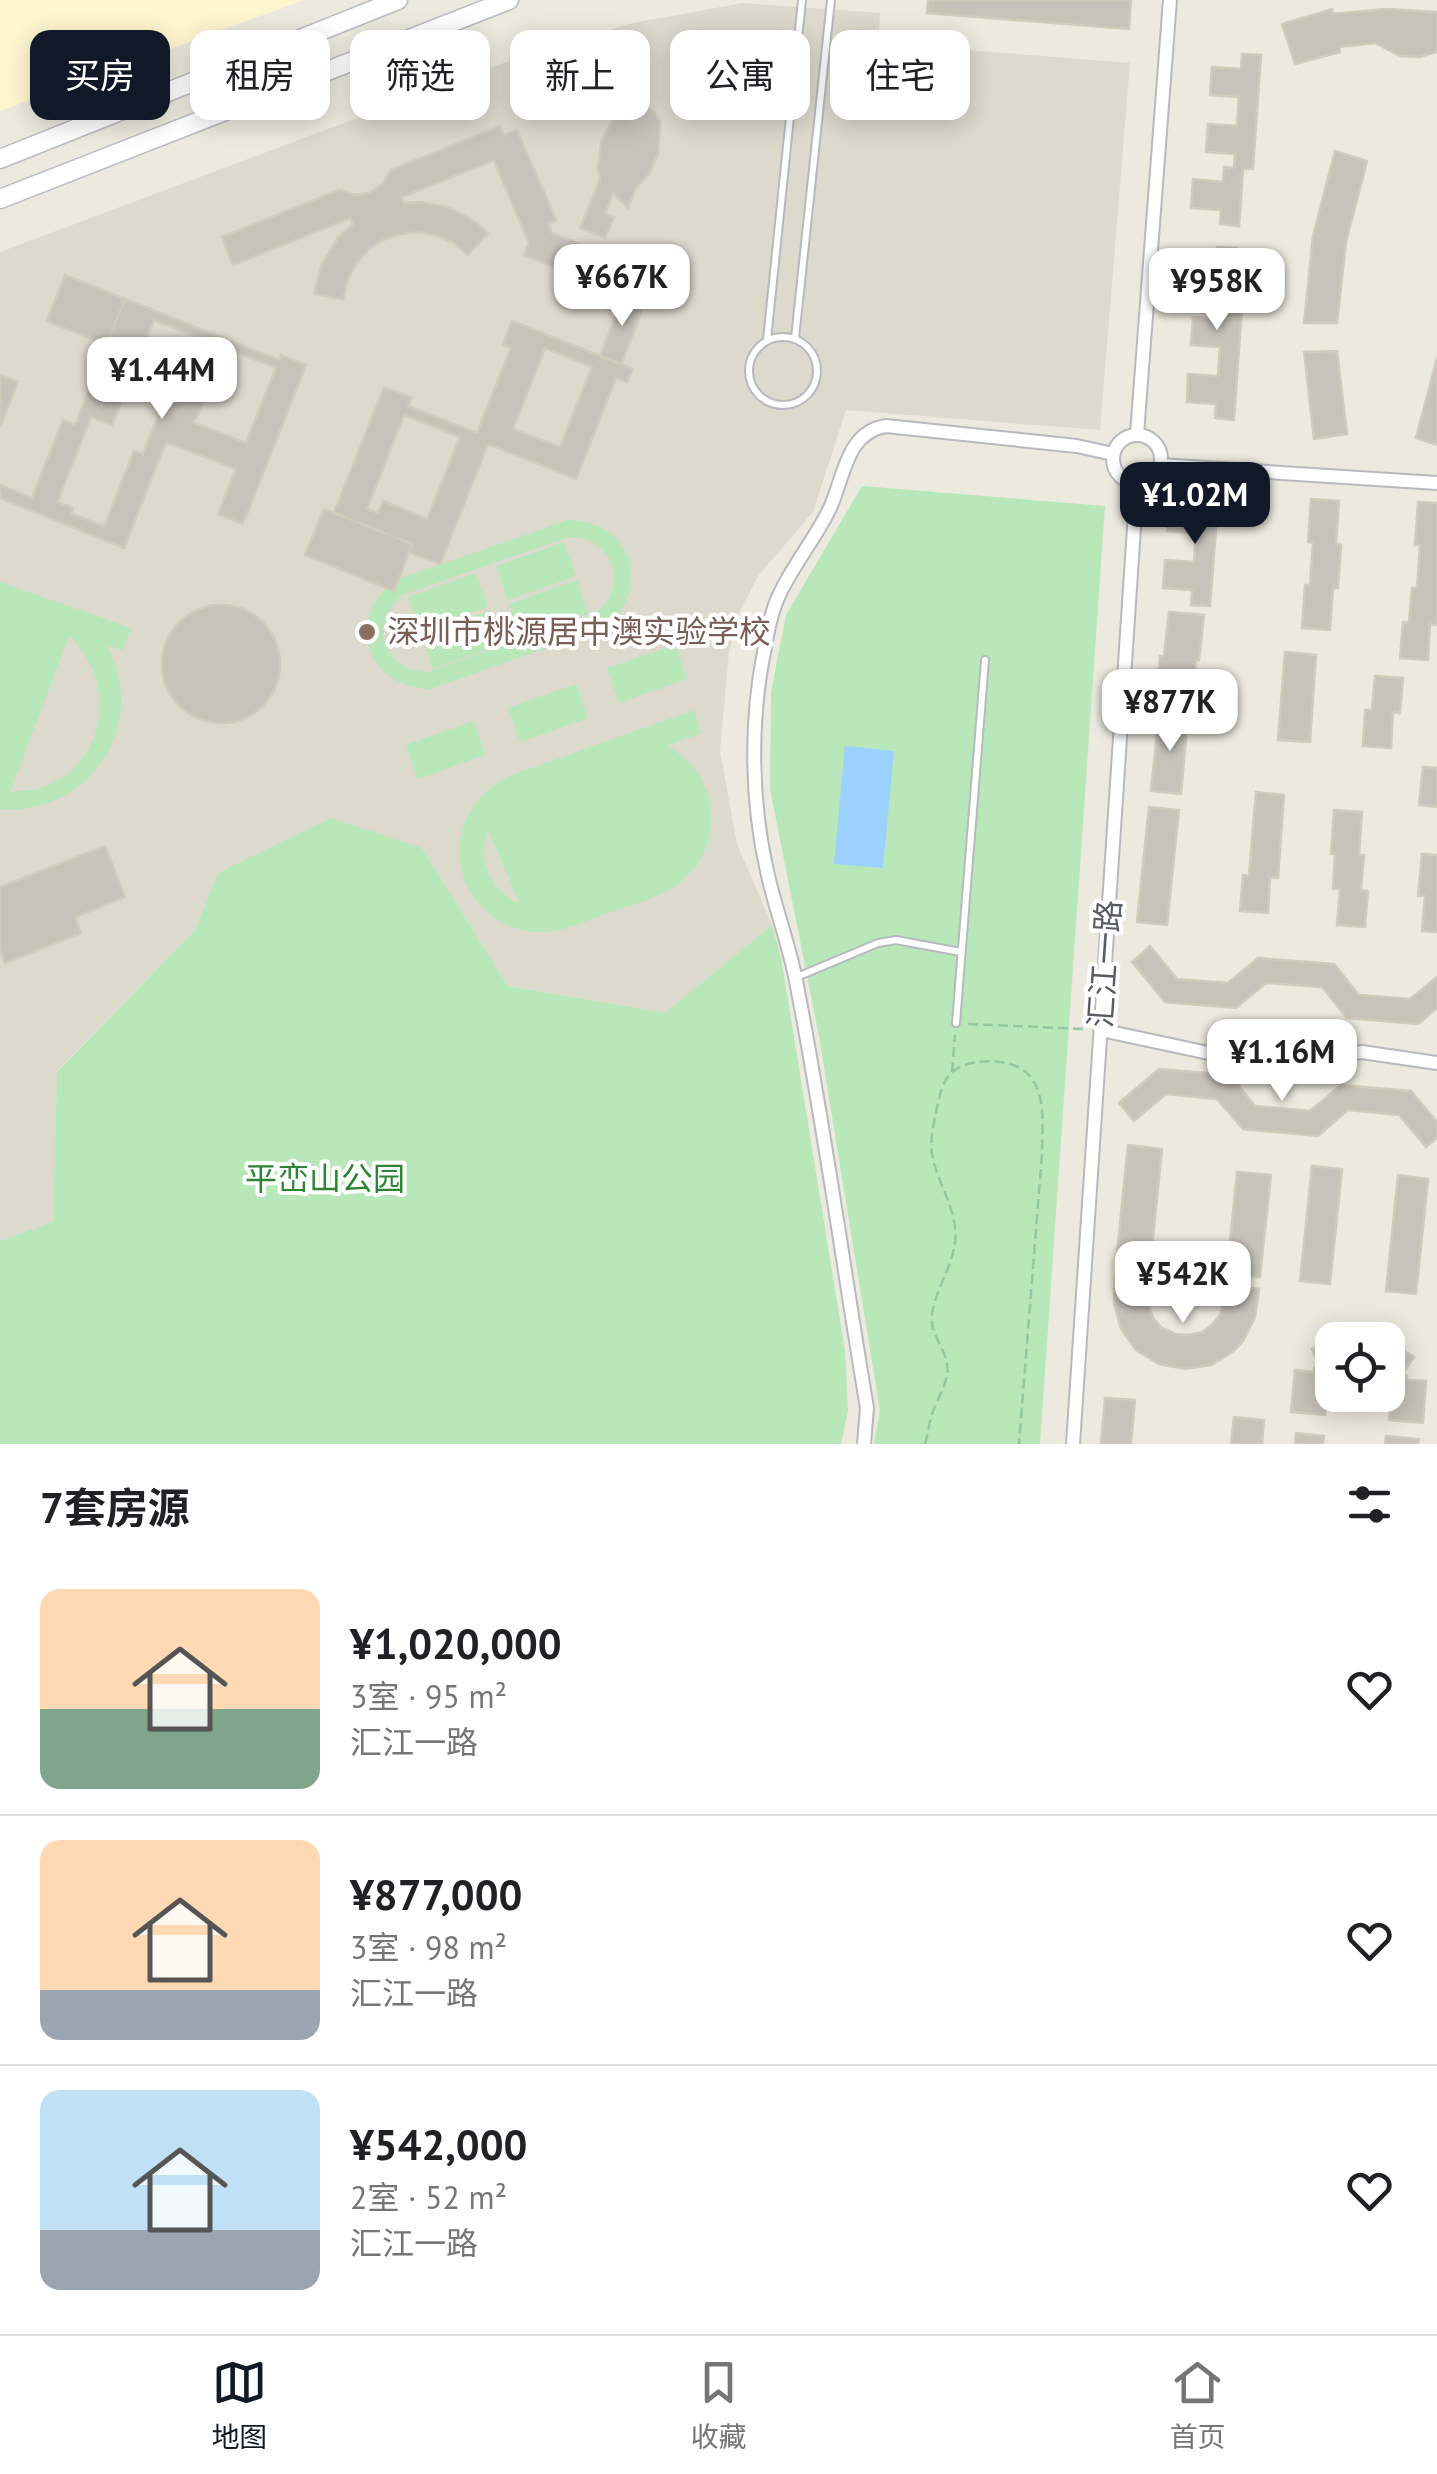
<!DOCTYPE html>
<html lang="zh">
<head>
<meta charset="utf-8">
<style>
  body { margin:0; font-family:"PT Sans","Noto Sans SC",sans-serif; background:#f6f6f6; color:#202124; height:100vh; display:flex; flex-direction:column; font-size:38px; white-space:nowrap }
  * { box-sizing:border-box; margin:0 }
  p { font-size:32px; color:#757577 }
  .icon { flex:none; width:55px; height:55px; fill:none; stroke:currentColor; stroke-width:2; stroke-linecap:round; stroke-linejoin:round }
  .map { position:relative; height:1444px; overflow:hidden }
  .drawer { display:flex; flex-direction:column; background:#fff; flex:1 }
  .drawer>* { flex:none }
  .guide { position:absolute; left:30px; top:30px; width:1378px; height:90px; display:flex; gap:20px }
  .controls { position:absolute; left:1315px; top:1322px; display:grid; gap:20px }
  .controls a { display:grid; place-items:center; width:90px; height:90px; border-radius:20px; background:#fff; box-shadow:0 5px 25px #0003; font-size:50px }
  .price { position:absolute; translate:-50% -85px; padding:0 22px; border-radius:20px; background:#fff; color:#222; font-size:32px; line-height:65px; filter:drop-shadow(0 2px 5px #0008) }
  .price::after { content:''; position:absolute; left:50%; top:60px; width:30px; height:22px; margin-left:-15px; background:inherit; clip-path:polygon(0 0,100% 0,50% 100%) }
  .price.active { background:#111827; color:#fff }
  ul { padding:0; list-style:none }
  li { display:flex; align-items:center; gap:30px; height:250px; padding:0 40px }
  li+li { border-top:2px solid #e0e0e0 }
  li span { display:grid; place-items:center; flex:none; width:280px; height:200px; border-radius:20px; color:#555 }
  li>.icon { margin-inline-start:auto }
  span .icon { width:120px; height:120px; fill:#fffc; stroke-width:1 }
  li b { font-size:42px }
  h2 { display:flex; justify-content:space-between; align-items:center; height:120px; padding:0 40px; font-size:42px }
  .chip { padding:0 35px; border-radius:20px; background:#fff; box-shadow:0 5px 25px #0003; font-size:35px; line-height:90px }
  .chip.active { background:#111827; color:#fff }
  .tabs { display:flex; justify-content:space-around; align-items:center; height:140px; border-top:2px solid #e0e0e0; background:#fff; font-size:28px; color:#757577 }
  .tabs a { display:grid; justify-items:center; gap:5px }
  .tabs .active { color:#111827 }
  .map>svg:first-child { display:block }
</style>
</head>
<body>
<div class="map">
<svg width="1437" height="1444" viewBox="0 0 1437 1444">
  <rect width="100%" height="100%" fill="#eceade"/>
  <path fill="#fff6d0" d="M0,0H304L0,111Z"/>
  <path fill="#dcd9cd" d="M743,3L880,13L878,43L1130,63L1100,430L846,410L813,512L758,576L739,613L729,651L720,751L737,844L772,925L665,1013L508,986L422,848L218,873L195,930L57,1071L54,1223L0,1241V252L512,60L633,23Z"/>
  <g fill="#b8e7ba" fill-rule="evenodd">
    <path d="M862,486L1105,506L1040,1444H874L880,1411L819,1036L770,789L771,692L786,615Z"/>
    <path d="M568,520C632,521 653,587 605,628L430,689C367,687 345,622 393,581ZM569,537C614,537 630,585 596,613L428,672C383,670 368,625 402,595Z"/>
    <path d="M564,542L576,576L508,600L496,566Z"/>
    <path d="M476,573L488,607L420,631L408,597Z"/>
    <path d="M577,580L588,614L520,638L509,604Z"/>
    <path d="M0,582L131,628L123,650L106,645C151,724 89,816 0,809ZM69,636C121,683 105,774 33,790C26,791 17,791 10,792Z"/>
    <path d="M489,611L501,645L433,669L421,635Z"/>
    <path d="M675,645L687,679L619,703L607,668Z"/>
    <path d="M576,684L588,718L520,742L508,708Z"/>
    <path d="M694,710L701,733L667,746C678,753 688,760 696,771C723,808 713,860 675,886C657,899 632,904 611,912C592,918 573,928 553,931C505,939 460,901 459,852C459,816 481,790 512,775ZM488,830L519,902L518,903C490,890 476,859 488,830Z"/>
    <path d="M474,721L485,755L417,779L406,745Z"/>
    <path d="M331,818L422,848L508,986L665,1013L772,925L781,957L845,1351L848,1411L841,1444H0V1241L53,1222L57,1072L195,930L218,873Z"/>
  </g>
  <path fill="#9bd0ff" d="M845,746L894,751L883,868L834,864Z"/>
  <g fill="#c7c3bb" stroke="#d1cbbc" stroke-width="2.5" fill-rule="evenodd">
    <path d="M928,0H1131L1129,29L927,13Z"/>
    <path d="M1332,9L1333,14L1386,9L1437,12V52L1419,57L1400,56L1375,43L1339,47L1340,52L1295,64L1282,24Z"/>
    <path d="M1242,54L1261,55L1253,169H1243L1239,226L1220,224L1221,210L1191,208L1193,179L1223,182L1224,167L1234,168L1235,154L1206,152L1208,124L1237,126L1239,97L1210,95L1212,67L1241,69Z"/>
    <path d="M639,105L648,107L655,113L660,122L658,154L649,174L635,189L628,208L613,193L605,214L614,217L605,238L580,228L600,180L598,167L601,142L613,120L621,112L629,106Z"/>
    <path d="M500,126L504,135L517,130L556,220L548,224L552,233L634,266L637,259L659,268L645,303L524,255L529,243L494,160L402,197L404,203L420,202L450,208L477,223L488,233L468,255L454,243L438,236L419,232L401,234L383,240L368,250L356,264L347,281L343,299L314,294L322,264L338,238L353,224L350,218L233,265L222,237L339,190L355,195L370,193L383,183L391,170Z"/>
    <path d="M1335,151L1367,161L1346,242L1337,323H1304L1313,236Z"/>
    <path d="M1217,247L1236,248L1232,305L1242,306L1234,420L1215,418L1216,404L1187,402L1188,374L1218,376L1220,347L1191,345L1193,317L1222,319L1223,305L1213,304L1214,290L1185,288L1187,259L1216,261Z"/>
    <path d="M65,275L125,299L107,345L47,321Z"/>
    <path d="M624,294L645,303L621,365L600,356Z"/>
    <path d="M125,299L279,360L281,355L306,365L243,524L218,514L236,469L166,442L124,548L0,498V485L32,498L63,420L75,425ZM154,320L198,337L168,413L161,409L143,454L134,451L104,527L71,513L73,508L57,502L91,417L112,425ZM224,347L276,368L246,443L194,423Z"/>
    <path d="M512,321L633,369L627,382L616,378L576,479L488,444L440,564L409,552L412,544L334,513L384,387L412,398L408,406L477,433L511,348L503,345ZM545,348L592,367L560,447L513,429ZM404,415L460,437L427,519L383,501L378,513L367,509Z"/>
    <path d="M1337,351L1347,434L1314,439L1304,352Z"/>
    <path d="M1437,358V445L1416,438Z"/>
    <path d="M0,375L18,382L0,427Z"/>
    <path d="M1199,491L1219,492L1210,606L1191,605L1192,590L1163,588L1165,560L1194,562L1196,533L1167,531L1169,503L1198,505Z"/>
    <path d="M1311,499L1339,501L1336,544L1341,545L1338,588H1333L1330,630L1302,628L1305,585H1310L1313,543L1308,542Z"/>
    <path d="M1418,502L1437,503V625L1430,624L1428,660L1400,658L1403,622L1409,623L1412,588H1417L1420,545H1415Z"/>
    <path d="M324,509L412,544L394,591L305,555Z"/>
    <circle cx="221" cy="664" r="59"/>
    <path d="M1169,612L1204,615L1199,660H1196L1191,705L1156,701L1160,656H1164Z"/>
    <path d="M1285,652L1316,655L1310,742L1278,740Z"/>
    <path d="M1375,676L1403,678L1400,713L1393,712L1391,748L1363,746L1365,710H1372Z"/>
    <path d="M1159,713L1188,716L1181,794L1151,791Z"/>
    <path d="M1423,767L1437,768V807L1419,805Z"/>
    <path d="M1256,792L1284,795L1278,878L1270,877L1268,913L1240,911L1243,875L1249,876Z"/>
    <path d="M1149,807L1179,810L1167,925L1137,922Z"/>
    <path d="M1334,810L1362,812L1359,855H1364L1361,890L1368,891L1365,927L1337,925L1340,889H1333L1335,854H1331Z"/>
    <path d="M105,846L125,897L75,917L81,933L5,963L0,950V887Z"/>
    <path d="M1422,854L1437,855V932L1422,931L1425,896H1418Z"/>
    <path d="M1150,946L1177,979L1228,983L1258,958L1334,964L1359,995L1410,999L1437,977V1008L1418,1024L1347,1018L1322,987L1266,983L1236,1008L1165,1002L1132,962Z"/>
    <path d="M1159,1069L1230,1075L1255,1106L1310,1111L1341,1085L1411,1091L1437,1122V1138L1426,1147L1399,1115L1348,1110L1318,1136L1243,1129L1217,1099L1166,1094L1134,1121L1119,1103Z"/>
    <path d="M1128,1145L1162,1149L1150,1266L1116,1263Z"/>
    <path d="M1312,1166L1342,1169L1330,1284L1300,1281Z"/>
    <path d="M1237,1172L1271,1175L1260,1277L1227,1273Z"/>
    <path d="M1398,1175L1428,1179L1416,1294L1386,1291Z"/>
    <path d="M1115,1275L1149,1278L1148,1305L1153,1318L1162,1328L1175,1334L1189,1335L1202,1332L1213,1324L1221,1313L1226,1286L1259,1289L1255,1317L1243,1341L1234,1351L1211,1365L1185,1369L1159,1364L1136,1350L1121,1329L1114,1303Z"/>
    <path d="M1351,1332L1354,1340H1332V1376L1328,1378L1325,1415L1291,1412L1295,1370L1314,1372V1368L1319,1366L1312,1349Z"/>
    <path d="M1388,1341L1414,1357L1403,1373L1407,1376V1380L1426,1381L1423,1423L1389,1420L1392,1384L1388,1381Z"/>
    <path d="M1105,1398L1135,1400L1131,1444H1101Z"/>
    <path d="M1234,1417L1264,1420L1262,1444H1231Z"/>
    <path d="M1296,1433L1324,1436L1323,1444H1295Z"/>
    <path d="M1386,1436L1419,1439L1418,1444H1385Z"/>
  </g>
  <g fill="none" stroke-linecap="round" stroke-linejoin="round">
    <defs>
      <g id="lane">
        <circle cx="783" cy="371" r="34"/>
        <path d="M795,338L831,0"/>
        <path d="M767,340L802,0"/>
        <path d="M797,977L878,943L896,940L961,952"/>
        <path d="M956,1023L985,660"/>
      </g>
      <g id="street">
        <path d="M1137,434L1170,0"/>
        <circle cx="1137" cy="459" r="24"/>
        <path d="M1160,465L1437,483"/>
        <path d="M1101,1030L1213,1054L1264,1060L1307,1059L1362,1052L1437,1063"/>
        <path d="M864,1444L867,1408C843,1266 824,1123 796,981C789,944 775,908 767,871C751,801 750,722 764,652C767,635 770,616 777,600C790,568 815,540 830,508C844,478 846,432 886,426L1077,446L1113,454"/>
        <path d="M1073,1444L1137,483"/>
      </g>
      <g id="secondary">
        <path d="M0,159L398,0"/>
        <path d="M0,199L509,0"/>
      </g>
    </defs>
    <use href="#lane" stroke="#b7b9bf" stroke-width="10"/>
    <use href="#street" stroke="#b7b9bf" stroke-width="16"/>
    <use href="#secondary" stroke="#b7bbc2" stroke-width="21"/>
    <g stroke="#91c7a2" stroke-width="2.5" stroke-dasharray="10 5" stroke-linecap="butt">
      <path d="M968,1024L1084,1029"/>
      <path d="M952,1072L955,1035"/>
      <path d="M925,1444C928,1434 929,1424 932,1414C937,1399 950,1381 947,1364C944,1345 929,1334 932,1314C937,1283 959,1259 955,1227C952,1201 936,1179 932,1154C930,1143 933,1127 935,1117C938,1103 941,1084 950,1074C966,1057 1012,1057 1028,1074C1047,1094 1042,1129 1042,1154L1019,1444"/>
    </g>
    <use href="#lane" stroke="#fff" stroke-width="6"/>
    <use href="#street" stroke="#fff" stroke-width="12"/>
    <use href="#secondary" stroke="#fff" stroke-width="18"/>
  </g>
  <circle fill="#8d6e63" stroke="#fff" stroke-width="4" cx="367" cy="632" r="10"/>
  <g text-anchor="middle" stroke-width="8" stroke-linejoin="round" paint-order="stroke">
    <g font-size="32" fill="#785e54" stroke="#fff" text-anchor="start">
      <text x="387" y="643">深圳市桃源居中澳实验学校</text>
    </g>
    <g font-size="32" fill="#585b61" stroke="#fff">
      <text transform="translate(1105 964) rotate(-86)" y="11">汇江一路</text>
    </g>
    <g font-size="32" fill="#2e8334" stroke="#fff">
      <text x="325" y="1190">平峦山公园</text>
    </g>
  </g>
</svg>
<div class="controls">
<a><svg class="icon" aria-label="locate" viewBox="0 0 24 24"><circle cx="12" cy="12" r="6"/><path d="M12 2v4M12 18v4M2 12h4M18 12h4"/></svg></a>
</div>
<b class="price" style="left:622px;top:329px">¥667K</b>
<b class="price" style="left:1217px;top:333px">¥958K</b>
<b class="price" style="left:162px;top:422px">¥1.44M</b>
<b class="price active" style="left:1195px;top:547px">¥1.02M</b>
<b class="price" style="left:1170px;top:754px">¥877K</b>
<b class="price" style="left:1282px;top:1104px">¥1.16M</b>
<b class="price" style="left:1183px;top:1326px">¥542K</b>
<div class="guide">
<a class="chip active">买房</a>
<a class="chip">租房</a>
<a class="chip">筛选</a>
<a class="chip">新上</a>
<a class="chip">公寓</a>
<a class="chip">住宅</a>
</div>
</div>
<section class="drawer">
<h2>7套房源<svg class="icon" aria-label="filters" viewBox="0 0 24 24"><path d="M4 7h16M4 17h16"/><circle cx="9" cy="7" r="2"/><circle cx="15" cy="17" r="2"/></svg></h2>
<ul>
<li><span style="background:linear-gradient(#ffd9b3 60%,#7fa58c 0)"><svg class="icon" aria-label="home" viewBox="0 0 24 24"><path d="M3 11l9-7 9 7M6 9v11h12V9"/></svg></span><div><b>¥1,020,000</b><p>3室 · 95 m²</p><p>汇江一路</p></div><svg class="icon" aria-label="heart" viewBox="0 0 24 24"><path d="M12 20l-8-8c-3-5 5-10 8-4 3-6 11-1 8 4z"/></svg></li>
<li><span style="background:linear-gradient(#ffd9b3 75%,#9aa5b1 0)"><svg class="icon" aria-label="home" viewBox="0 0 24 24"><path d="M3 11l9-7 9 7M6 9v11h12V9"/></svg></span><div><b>¥877,000</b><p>3室 · 98 m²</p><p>汇江一路</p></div><svg class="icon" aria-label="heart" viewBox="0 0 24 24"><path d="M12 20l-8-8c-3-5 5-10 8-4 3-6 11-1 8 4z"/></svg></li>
<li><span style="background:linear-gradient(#bfe0f5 70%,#9aa5b1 0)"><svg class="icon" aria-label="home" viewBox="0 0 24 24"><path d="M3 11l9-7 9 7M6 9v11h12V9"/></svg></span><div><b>¥542,000</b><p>2室 · 52 m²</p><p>汇江一路</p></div><svg class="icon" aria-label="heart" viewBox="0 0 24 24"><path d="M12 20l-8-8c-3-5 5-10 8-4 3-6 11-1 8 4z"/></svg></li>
</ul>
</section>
<nav class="tabs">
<a class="active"><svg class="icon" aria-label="map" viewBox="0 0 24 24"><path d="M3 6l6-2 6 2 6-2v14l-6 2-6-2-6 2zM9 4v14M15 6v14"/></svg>地图</a>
<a><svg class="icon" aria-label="saved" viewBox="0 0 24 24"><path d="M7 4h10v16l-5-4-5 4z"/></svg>收藏</a>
<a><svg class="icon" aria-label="home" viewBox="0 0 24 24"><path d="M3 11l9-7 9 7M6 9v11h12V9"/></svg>首页</a>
</nav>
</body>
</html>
